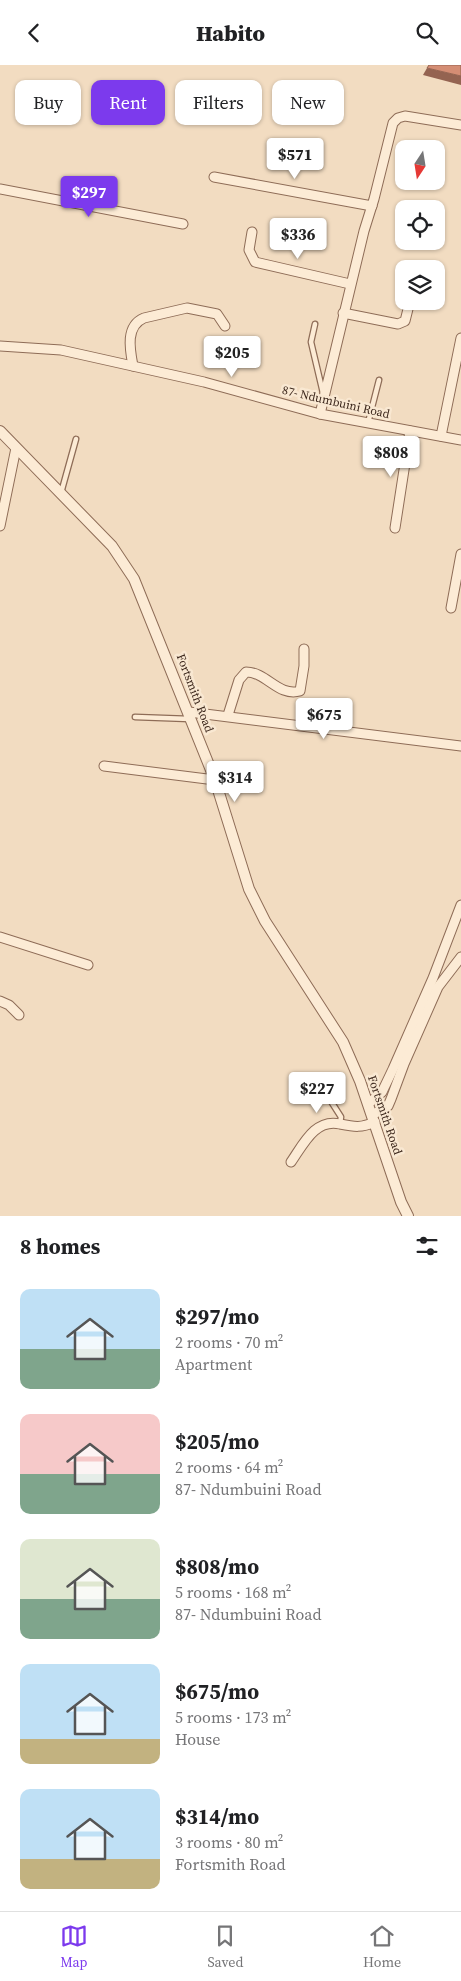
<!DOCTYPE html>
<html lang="en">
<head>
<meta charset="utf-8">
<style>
  body { margin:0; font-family:"Source Serif 4",serif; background:#f6f6f6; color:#202124; height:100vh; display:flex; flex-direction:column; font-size:19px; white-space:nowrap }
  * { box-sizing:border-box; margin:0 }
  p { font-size:16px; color:#757577 }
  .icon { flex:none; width:28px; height:28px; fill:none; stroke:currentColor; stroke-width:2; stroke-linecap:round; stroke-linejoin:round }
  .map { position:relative; height:1151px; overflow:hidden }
  .panel { display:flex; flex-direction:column; background:#fff; flex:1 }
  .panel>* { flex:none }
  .guide { position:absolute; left:15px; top:15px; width:431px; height:45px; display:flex; gap:10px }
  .needle { width:32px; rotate:192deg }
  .controls { position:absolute; left:395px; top:75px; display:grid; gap:10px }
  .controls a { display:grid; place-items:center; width:50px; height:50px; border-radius:10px; background:#fff; box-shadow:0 1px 4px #0004; font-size:25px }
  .price { position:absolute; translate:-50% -42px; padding:0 11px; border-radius:5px; background:#fff; color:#222; font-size:16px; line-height:32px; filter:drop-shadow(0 1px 2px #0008) }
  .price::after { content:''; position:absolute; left:50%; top:30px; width:15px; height:11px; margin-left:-8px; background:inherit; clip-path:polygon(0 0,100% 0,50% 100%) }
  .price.current { background:#7c3aed; color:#fff }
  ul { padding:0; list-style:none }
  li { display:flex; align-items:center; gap:15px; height:125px; padding:0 20px }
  li span { display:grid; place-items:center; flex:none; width:140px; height:100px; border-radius:10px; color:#555 }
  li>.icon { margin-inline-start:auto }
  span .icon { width:60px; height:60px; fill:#fffc; stroke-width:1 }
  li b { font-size:21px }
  h2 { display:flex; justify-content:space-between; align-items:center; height:60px; padding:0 20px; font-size:21px }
  .chip { padding:0 18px; border-radius:10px; background:#fff; box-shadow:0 1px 4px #0004; font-size:18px; line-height:45px }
  .chip.current { background:#7c3aed; color:#fff }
  header { display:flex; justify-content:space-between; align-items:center; height:65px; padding:0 20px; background:#fff; font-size:22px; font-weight:800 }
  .menu { display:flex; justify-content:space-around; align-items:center; height:70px; border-top:1px solid #e0e0e0; background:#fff; font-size:14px; color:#757577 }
  .menu a { display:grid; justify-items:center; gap:2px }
  .menu .current { color:#7c3aed }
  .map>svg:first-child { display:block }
</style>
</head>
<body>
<header><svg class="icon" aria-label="back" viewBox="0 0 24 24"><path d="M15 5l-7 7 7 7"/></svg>Habito<svg class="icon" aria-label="search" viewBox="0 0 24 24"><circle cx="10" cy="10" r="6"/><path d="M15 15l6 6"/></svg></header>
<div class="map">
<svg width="461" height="1151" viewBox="0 0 461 1151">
  <rect width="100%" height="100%" fill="#f2dcc1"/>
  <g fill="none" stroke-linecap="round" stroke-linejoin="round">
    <defs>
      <g id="service">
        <path d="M315,259L311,277L323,328"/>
        <path d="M368,358L379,315"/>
        <path d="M61,428L76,374"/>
        <path d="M135,652L190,654"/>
        <path d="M320,1019L341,1052L340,1059"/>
      </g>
      <g id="minor">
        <path d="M214,112L372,141"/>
        <path d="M0,124L183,159"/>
        <path d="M252,167L249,185L255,197L350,219"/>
        <path d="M343,248L398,259L405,256L410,236"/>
        <path d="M0,281L61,285L204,317L320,349L461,375"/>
        <path d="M133,301C130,285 125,261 144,253L187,243L217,249L225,261"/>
        <path d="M320,349L364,166L374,134L393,58L398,53L405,51L461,60"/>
        <path d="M441,371L461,273"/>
        <path d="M0,461L16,383"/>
        <path d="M395,463L410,366"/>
        <path d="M451,543L461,489"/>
        <path d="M189,647L461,681"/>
        <path d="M228,650L239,615L246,607C267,607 278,632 300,626L304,601V584"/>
        <path d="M104,701L215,715"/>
        <path d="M0,872L88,900"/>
        <path d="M0,936L9,940L19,950"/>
        <path d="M368,1039L382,1027L393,1004L433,913L461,840"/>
        <path d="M372,1050L388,1041L391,1034L404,999L438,922L461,892"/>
        <path d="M291,1097C303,1080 315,1053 340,1059C355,1062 361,1063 375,1057"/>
      </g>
      <path id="tertiary" d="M0,366L112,481L134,514L215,715L249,824L265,856L343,977L360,1016L401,1137L408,1151"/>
    </defs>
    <use href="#service" stroke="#8e6c57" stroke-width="7"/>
    <use href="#minor" stroke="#8e6c57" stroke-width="11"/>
    <use href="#tertiary" stroke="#8e6c57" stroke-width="12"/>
    <use href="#service" stroke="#fcebd5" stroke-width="4.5"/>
    <use href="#minor" stroke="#fcebd5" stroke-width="9"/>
    <use href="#tertiary" stroke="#fcebd5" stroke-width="10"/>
  </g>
  <path fill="#946351" d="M427,3L461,11V20L423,10Z"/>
  <path fill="#d48d74" stroke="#946351" d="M429,0H461V11L427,3Z"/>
  <g text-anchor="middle" stroke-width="5" stroke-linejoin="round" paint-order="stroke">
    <g font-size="12" fill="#3c271c" stroke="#f9e8d2">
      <text transform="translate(336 337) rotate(13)" y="4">87- Ndumbuini Road</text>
      <text transform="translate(195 628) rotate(69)" y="4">Fortsmith Road</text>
      <text transform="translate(385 1050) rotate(71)" y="4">Fortsmith Road</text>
    </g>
  </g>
</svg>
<div class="controls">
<a><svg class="needle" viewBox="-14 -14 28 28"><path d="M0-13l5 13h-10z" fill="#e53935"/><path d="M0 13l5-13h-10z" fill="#757577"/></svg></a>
<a><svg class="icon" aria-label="locate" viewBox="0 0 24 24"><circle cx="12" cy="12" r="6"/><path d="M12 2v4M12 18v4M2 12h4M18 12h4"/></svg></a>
<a><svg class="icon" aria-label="layers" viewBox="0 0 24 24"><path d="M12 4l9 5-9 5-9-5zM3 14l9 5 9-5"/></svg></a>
</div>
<b class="price" style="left:295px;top:115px">$571</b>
<b class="price current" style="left:89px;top:153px">$297</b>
<b class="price" style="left:298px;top:195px">$336</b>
<b class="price" style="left:232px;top:313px">$205</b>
<b class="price" style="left:391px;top:413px">$808</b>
<b class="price" style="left:324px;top:675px">$675</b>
<b class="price" style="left:235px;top:738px">$314</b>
<b class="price" style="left:317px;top:1049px">$227</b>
<div class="guide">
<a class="chip">Buy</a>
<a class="chip current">Rent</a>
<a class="chip">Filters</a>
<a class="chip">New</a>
</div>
</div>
<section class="panel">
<h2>8 homes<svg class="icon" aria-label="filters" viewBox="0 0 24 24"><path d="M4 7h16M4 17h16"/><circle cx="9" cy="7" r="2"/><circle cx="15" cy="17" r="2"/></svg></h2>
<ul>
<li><span style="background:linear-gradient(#bfe0f5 60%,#7fa58c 0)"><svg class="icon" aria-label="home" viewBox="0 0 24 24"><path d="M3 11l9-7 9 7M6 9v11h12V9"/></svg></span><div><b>$297/mo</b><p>2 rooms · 70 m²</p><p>Apartment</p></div></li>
<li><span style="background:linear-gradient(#f6c9c9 60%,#7fa58c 0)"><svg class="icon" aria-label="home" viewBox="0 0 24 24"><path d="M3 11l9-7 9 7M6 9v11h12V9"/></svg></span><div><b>$205/mo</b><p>2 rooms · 64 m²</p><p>87- Ndumbuini Road</p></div></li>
<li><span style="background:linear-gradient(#dfe7d0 60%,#7fa58c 0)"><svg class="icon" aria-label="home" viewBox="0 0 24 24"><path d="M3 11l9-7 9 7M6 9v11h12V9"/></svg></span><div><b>$808/mo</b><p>5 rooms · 168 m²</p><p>87- Ndumbuini Road</p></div></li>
<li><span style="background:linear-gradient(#bfe0f5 75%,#c2b280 0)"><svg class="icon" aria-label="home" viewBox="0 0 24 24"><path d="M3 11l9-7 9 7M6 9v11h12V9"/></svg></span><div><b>$675/mo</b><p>5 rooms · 173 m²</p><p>House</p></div></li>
<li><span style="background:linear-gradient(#bfe0f5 70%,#c2b280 0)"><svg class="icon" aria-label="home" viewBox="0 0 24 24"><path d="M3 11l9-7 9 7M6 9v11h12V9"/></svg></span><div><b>$314/mo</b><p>3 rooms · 80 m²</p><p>Fortsmith Road</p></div></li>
</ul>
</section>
<nav class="menu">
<a class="current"><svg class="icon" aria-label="map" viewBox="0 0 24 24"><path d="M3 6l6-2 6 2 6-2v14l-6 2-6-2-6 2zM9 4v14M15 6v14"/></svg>Map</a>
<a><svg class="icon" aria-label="saved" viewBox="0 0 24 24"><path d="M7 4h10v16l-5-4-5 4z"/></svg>Saved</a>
<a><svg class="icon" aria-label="home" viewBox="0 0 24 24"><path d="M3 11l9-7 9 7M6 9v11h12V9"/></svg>Home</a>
</nav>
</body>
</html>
